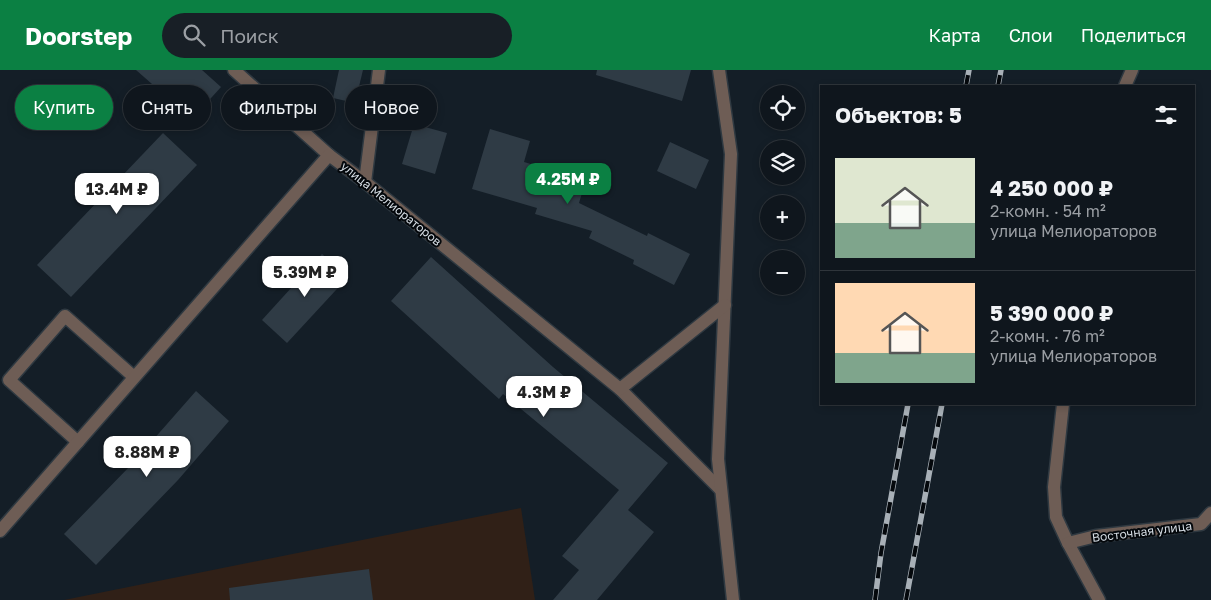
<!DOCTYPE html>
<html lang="ru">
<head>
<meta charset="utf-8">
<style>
  body { margin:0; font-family:"Golos Text",sans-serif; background:#181f26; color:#f1f3f6; height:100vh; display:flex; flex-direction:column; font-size:19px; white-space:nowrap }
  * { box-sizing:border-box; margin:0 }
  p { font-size:16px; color:#9b9fa4 }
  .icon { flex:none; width:28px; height:28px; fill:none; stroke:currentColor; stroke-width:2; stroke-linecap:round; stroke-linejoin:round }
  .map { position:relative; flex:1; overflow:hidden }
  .drawer { position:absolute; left:820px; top:15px; width:375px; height:320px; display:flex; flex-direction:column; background:#0f161d; border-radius:0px; box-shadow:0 2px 8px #0003,0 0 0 1px #2f353b }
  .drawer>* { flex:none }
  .hud { position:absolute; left:15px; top:15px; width:475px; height:45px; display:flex; gap:10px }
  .controls { position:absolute; left:760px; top:15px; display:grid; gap:10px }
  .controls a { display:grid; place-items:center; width:45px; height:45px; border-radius:50%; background:#0f161d; box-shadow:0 2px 8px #0003,0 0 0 1px #2f353b; font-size:25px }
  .price { position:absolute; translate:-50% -42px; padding:0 11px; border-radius:10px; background:#fff; color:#222; font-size:16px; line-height:32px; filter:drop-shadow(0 1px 2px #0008) }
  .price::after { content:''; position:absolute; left:50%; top:30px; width:15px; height:11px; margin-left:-8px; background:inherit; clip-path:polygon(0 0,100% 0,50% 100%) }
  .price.active { background:#0b8043; color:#fff }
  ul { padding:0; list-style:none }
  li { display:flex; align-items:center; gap:15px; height:125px; padding:0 15px }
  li+li { border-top:1px solid #2f353b }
  li span { display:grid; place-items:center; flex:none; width:140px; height:100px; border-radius:0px; color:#555 }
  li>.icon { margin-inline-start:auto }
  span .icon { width:60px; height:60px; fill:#fffc; stroke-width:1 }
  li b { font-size:21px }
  h2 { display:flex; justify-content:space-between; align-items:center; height:60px; padding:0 15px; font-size:21px }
  .chip { padding:0 18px; border-radius:22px; background:#0f161d; box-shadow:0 2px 8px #0003,0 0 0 1px #2f353b; font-size:18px; line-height:45px }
  .chip.active { background:#0b8043; color:#fff }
  header { display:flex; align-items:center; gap:30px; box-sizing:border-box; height:70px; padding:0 25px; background:#0b8043; color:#fff }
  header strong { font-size:24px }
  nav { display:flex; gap:28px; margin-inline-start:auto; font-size:18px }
  .search { width:350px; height:45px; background:#181f26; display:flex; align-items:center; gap:12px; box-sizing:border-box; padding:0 18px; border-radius:28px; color:#9b9fa4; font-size:19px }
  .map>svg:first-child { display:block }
</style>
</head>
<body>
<header>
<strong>Doorstep</strong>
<div class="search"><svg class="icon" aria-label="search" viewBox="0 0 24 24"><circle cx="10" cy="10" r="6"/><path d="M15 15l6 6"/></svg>Поиск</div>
<nav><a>Карта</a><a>Слои</a><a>Поделиться</a></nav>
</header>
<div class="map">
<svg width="1211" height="530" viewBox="0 0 1211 530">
  <rect width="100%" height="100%" fill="#141e27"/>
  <path fill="#302017" d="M521,438L535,530H64Z"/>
  <g fill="#2f3b45">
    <path d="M136,0H202L221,17L192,49Z"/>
    <path d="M339,0H363L355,33L333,28Z"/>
    <path d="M597,0H691L682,31L596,5Z"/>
    <path d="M414,54L447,63L435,104L402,94Z"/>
    <path d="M490,59L530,71L524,92L586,110L579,133L647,166L648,163L690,184L674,215L633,194L634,190L589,168L592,161L535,144L537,138L472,119Z"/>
    <path d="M163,63L197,95L71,227L37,195Z"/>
    <path d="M670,72L709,90L696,119L657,101Z"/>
    <path d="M322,184L348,207L287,273L262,250Z"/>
    <path d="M431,187L553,297L668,393L628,440L654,462L597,530H553L579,500L562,486L619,420L503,324L499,329L391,231Z"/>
    <path d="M196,321L229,351L178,410L96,495L64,464L131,395Z"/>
    <path d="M369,499L373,530H230L229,518Z"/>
  </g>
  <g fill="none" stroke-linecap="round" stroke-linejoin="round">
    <defs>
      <g id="lane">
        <path d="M1125,16L1132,0"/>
        <path d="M620,319L721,420"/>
        <path d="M1063,334L1054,417L1056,447L1068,473L1099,530"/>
        <path d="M78,372L9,310L65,246L134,307"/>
      </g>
      <g id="street">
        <path d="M234,0L329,85"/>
        <path d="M719,0L731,84L718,389L733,530"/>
        <path d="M365,112L379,0"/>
        <path d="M0,461L329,85L365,112L620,319L725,235"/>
        <path d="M1068,473L1096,466L1201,454L1211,443"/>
      </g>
    </defs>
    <use href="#lane" stroke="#2f3941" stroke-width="15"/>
    <use href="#street" stroke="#2f3941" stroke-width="15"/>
    <use href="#lane" stroke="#6e5d55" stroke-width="12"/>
    <use href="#street" stroke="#6e5d55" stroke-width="12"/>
    <defs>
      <g id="rail">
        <path d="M966,16L969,0"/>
        <path d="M998,16L1001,0"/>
        <path d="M875,530L881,483L908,334"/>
        <path d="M906,530L942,334"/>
      </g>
    </defs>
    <use href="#rail" stroke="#a8b0b7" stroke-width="5.5"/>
    <use href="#rail" stroke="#04080c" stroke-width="4" stroke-dasharray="11" stroke-linecap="butt"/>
  </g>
  <g text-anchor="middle" stroke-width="4" stroke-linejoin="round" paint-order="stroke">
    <g font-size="12" fill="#d5dce3" stroke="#04080c">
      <text transform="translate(391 134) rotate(39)" y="4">улица Мелиораторов</text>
      <text transform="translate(1142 462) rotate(-7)" y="4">Восточная улица</text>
    </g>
  </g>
</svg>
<div class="controls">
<a><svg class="icon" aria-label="locate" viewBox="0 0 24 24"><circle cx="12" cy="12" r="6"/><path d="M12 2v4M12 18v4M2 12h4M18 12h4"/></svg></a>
<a><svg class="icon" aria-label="layers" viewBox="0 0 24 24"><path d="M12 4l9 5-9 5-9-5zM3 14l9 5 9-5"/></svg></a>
<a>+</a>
<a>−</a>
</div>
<b class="price active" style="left:568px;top:135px">4.25M ₽</b>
<b class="price" style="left:117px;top:145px">13.4M ₽</b>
<b class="price" style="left:305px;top:228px">5.39M ₽</b>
<b class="price" style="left:544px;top:348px">4.3M ₽</b>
<b class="price" style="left:147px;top:408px">8.88M ₽</b>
<div class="hud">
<a class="chip active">Купить</a>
<a class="chip">Снять</a>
<a class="chip">Фильтры</a>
<a class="chip">Новое</a>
</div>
<section class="drawer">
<h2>Объектов: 5<svg class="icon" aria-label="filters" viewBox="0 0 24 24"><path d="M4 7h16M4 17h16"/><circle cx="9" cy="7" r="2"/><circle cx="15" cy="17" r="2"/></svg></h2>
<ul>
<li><span style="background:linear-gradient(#dfe7d0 65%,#7fa58c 0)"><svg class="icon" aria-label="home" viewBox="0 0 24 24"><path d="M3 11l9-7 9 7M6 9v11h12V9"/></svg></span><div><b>4 250 000 ₽</b><p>2-комн. · 54 m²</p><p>улица Мелиораторов</p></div></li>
<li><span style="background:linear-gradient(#ffd9b3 70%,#7fa58c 0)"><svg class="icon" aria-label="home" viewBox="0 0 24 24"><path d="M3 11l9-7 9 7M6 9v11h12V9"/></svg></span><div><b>5 390 000 ₽</b><p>2-комн. · 76 m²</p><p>улица Мелиораторов</p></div></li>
</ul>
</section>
</div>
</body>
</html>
